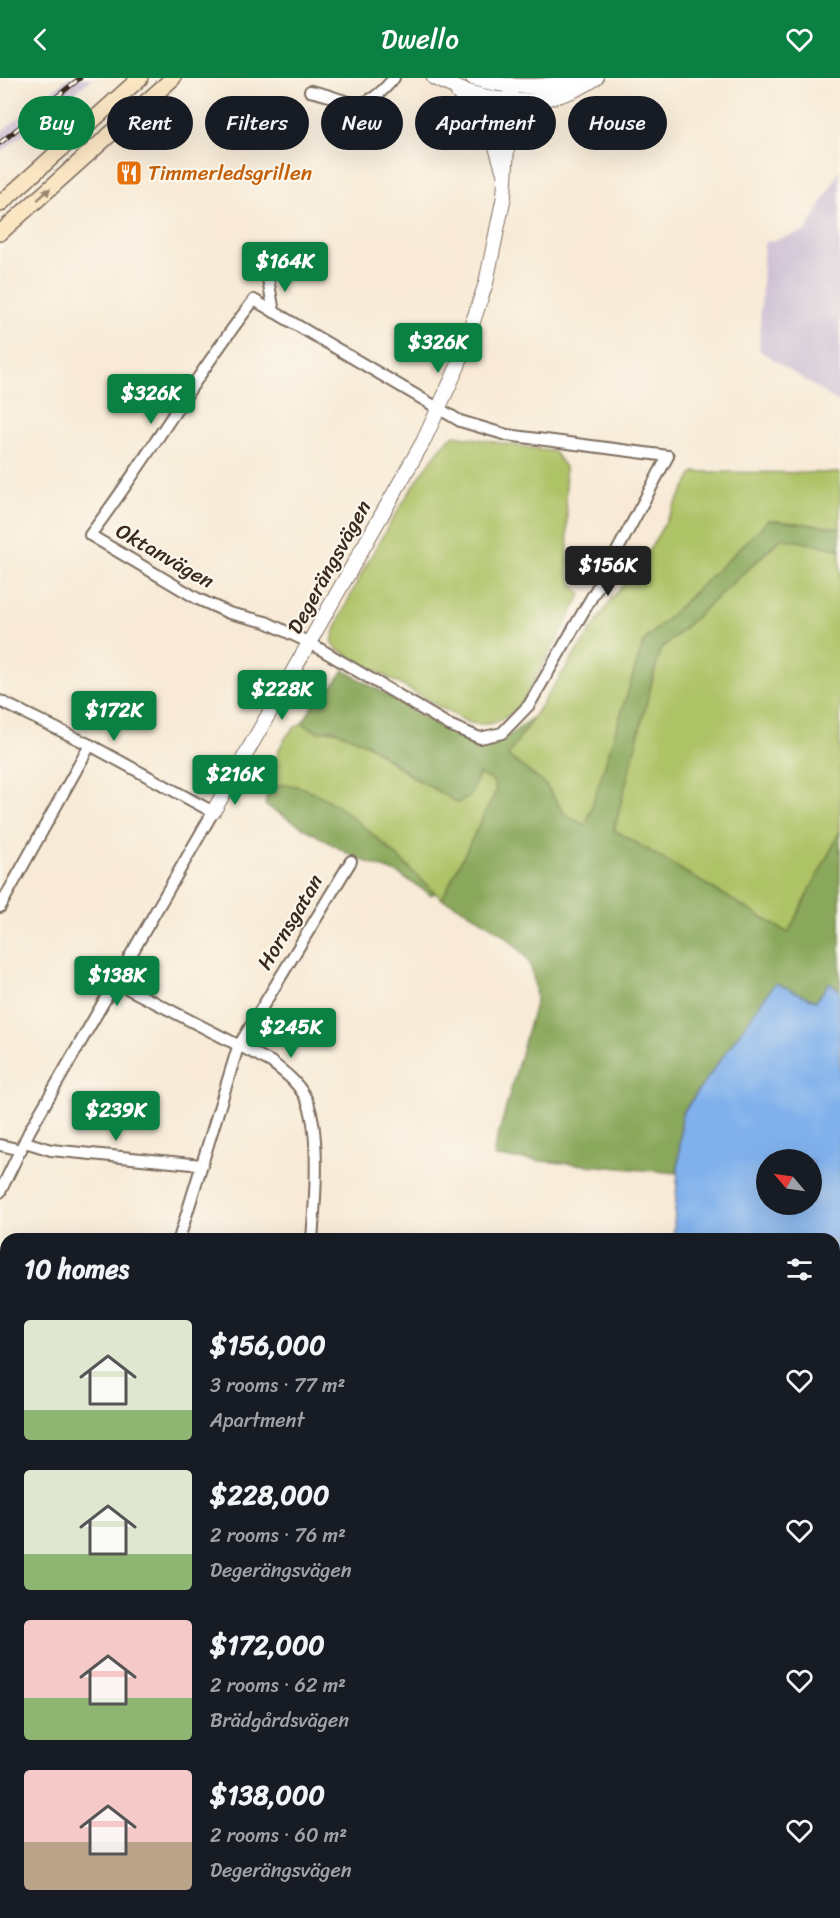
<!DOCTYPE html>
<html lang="en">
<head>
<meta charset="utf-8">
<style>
  body { margin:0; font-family:Sriracha,sans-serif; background:#20242c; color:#f1f3f6; height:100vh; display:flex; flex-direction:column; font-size:22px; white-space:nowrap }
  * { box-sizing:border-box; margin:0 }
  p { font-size:20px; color:#9ea1a6 }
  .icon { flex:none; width:33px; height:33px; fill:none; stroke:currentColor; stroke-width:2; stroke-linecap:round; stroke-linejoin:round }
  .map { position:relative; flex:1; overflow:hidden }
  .panel { position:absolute; left:0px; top:1155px; width:840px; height:686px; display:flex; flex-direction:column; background:#171b24; border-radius:18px 18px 0 0; box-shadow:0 6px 24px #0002 }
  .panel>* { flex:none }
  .top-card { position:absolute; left:18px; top:18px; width:804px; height:54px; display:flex; gap:12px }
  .needle { width:39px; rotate:299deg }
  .fabs { position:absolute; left:756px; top:1071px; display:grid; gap:12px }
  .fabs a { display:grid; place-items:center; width:66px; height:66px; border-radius:50%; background:#171b24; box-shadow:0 6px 24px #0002; font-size:30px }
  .price { position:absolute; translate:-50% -51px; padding:0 14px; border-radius:6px; background:#0b8043; color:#fff; font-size:20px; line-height:39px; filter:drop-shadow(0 2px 3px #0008) }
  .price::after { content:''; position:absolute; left:50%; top:36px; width:18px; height:14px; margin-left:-9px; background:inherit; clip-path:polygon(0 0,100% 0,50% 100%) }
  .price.active { background:#222; color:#fff }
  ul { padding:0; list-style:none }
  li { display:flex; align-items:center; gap:18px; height:150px; padding:0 24px }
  li span { display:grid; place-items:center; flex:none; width:168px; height:120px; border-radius:6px; color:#555 }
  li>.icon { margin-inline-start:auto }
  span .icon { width:72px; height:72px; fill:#fffc; stroke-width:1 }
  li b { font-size:26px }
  h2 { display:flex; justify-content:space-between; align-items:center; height:72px; padding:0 24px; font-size:26px }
  .chip { padding:0 21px; border-radius:27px; background:#171b24; box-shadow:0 6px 24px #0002; font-size:21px; line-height:54px }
  .chip.active { background:#0b8043; color:#fff }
  header { display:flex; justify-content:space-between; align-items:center; height:78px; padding:0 24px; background:#0b8043; color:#fff; font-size:27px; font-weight:600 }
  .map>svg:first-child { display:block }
</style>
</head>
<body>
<header><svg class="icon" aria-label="back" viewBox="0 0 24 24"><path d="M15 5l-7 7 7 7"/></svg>Dwello<svg class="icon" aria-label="heart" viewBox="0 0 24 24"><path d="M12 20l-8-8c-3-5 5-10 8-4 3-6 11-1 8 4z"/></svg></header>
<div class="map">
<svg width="840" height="1840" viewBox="0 0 840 1840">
  <rect width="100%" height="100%" fill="#fbf7ec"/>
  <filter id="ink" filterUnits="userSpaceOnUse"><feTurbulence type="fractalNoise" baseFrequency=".0167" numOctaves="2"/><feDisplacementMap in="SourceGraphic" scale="12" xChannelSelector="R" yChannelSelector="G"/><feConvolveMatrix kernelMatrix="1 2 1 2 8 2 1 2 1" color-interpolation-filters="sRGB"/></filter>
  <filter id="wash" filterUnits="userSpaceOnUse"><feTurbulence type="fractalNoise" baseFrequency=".008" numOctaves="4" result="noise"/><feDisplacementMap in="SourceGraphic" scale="24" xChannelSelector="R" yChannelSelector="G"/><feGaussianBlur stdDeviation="1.35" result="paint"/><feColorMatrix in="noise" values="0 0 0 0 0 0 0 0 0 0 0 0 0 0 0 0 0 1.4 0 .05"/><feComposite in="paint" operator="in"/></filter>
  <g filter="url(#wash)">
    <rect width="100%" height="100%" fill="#f8ead6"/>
    <g fill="#ccbed3">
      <path d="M68,0H93L0,75V55Z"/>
      <path d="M840,92V328L838,324L759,272L764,165L806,153Z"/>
    </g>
    <g fill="#aec266" stroke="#747642" stroke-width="1.5">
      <path d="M454,357L554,374L565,389L569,495L572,505L581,517L526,618C511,639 494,652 467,644L337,571L332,564C338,528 426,377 454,357Z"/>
      <path d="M694,394L840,395V450L769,442L644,563L586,748L566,738L545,706L507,678L614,518L643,483Z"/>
      <path d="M782,460L840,471V754L788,855L614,752L660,572Z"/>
      <path d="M302,645L318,654C356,645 385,685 416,701C433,709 452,713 470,719L479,696L494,703L496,713L442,821C409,791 321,695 276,709L269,704C273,685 282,654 302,645Z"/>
    </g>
    <g fill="#8aa85b" stroke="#62693c" stroke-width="1.5">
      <path d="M769,442L840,450V471L781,460L660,572L614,752L788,855L840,754V912L828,906L816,923L776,906L682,1035L677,1095L495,1079L494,1072L536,922C535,910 534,896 529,885C516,861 467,831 442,821L496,713L494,704L479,696L470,719L458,725L417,701L369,667L332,651L318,654L302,645L323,612L332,609L344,592L458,659L478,665L490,666L509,658L534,638L508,678L545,706L566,738L586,747L644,563Z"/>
      <path d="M269,704L276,708C321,695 403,786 435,815L431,817L399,796L354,779L265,727Z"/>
    </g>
    <path fill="#80b1ec" stroke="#5e6e85" stroke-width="1.5" fill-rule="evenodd" d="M775,905L816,923L829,905L840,912V1840H535L541,1834H834V1161H673L682,1036ZM766,1082H812V1126H766Z"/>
  </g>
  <g filter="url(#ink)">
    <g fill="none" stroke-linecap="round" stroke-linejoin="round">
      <defs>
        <g id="minor">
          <path d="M310,13C352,21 360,41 394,0"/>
          <path d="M268,201L274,234"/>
          <path d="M254,222L460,343L507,357L668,378L600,505L529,627L502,655L480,660L449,647L310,565L266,544L229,535L198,521L90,457C148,381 195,297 254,222Z"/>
          <path d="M0,623L90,667L213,734L30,1052L0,1114"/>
          <path d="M0,829L90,667"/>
          <path d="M115,904L271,984C284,994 296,1003 304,1017C322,1045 315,1127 312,1161"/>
          <path d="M25,1064L51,1072L202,1087"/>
          <path d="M0,1067L21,1072"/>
          <path d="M179,1161L238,969L351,783"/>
          <path d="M0,1306H6"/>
          <path d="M0,1676H6"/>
        </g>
        <g id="tertiary">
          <path d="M434,0C486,26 547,34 596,0"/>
          <path d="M473,0C507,11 548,11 582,0"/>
          <path d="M458,15L489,46L503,92"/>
          <path d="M213,734L423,364L458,288L486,205L504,118L511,7"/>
        </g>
        <g id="secondary">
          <path d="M0,126L140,0"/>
          <path d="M0,155L173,0"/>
        </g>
      </defs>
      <use href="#minor" stroke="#7d6d5e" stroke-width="14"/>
      <use href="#tertiary" stroke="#7d6d5e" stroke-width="16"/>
      <use href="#secondary" stroke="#7d6d5e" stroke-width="18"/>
      <use href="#minor" stroke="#fff" stroke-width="10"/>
      <use href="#tertiary" stroke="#fff" stroke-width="14"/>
      <use href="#secondary" stroke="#fbe6c4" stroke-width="15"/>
      <defs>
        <path id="rail" d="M0,65L80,0"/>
      </defs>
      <use href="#rail" stroke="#3b2a1e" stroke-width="5"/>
      <use href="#rail" stroke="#fbf7ec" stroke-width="3" stroke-dasharray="9" stroke-linecap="butt"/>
    </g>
    <defs><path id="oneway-solid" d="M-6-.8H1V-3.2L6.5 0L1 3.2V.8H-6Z" transform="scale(1.5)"/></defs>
    <use fill="#9b8871" href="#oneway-solid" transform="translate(44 116) rotate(-42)"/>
  </g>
  <defs>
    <symbol id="restaurant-square" viewBox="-11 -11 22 22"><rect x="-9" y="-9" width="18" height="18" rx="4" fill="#e8710a" stroke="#fbf7ec"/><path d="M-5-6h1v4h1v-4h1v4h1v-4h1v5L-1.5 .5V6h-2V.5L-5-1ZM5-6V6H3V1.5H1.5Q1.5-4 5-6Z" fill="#fff"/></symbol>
  </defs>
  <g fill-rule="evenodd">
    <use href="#restaurant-square" x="114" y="80" width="30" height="30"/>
  </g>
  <g text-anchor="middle" stroke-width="4.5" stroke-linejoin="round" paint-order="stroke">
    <g font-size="21" fill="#c56008" stroke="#fbf7ec" text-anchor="start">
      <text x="148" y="102">Timmerledsgrillen</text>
    </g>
    <g font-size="21" fill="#3b2a1e" stroke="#fbf7ec">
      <text transform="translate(165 478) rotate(30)" y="7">Oktanvägen</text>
      <text transform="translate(329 489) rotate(-61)" y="7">Degerängsvägen</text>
      <text transform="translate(290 844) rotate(-59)" y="7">Hornsgatan</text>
    </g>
  </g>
</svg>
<div class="fabs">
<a><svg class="needle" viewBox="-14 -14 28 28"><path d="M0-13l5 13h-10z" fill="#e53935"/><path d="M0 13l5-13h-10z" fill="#9ea1a6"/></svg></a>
</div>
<b class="price" style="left:285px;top:215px">$164K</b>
<b class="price" style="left:438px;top:296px">$326K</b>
<b class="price" style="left:151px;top:347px">$326K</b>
<b class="price active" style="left:608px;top:519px">$156K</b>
<b class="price" style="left:282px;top:643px">$228K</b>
<b class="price" style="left:114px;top:664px">$172K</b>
<b class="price" style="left:235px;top:728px">$216K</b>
<b class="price" style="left:117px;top:929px">$138K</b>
<b class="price" style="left:291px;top:981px">$245K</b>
<b class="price" style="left:116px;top:1064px">$239K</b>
<div class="top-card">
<a class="chip active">Buy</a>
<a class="chip">Rent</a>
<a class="chip">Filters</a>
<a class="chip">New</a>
<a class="chip">Apartment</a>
<a class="chip">House</a>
</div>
<section class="panel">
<h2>10 homes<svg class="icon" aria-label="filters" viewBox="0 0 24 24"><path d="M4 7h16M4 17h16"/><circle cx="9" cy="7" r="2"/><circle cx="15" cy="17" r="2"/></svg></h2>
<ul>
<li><span style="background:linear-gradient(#dfe7d0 75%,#8fb573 0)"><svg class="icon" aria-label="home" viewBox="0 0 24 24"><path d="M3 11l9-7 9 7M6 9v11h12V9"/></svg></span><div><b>$156,000</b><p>3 rooms · 77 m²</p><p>Apartment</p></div><svg class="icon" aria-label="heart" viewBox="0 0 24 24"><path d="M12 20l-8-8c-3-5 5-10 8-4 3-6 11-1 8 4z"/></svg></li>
<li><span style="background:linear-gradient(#dfe7d0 70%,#8fb573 0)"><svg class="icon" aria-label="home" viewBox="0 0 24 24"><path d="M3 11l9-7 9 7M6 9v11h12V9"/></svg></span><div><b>$228,000</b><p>2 rooms · 76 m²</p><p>Degerängsvägen</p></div><svg class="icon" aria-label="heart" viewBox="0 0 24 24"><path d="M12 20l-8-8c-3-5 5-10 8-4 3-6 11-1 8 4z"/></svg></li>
<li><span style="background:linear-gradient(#f6c9c9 65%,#8fb573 0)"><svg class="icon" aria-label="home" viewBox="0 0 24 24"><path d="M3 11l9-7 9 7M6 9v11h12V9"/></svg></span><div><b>$172,000</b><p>2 rooms · 62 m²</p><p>Brädgårdsvägen</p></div><svg class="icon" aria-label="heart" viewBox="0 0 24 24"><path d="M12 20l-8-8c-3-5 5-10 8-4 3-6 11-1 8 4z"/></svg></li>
<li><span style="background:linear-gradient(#f6c9c9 60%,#b9a48a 0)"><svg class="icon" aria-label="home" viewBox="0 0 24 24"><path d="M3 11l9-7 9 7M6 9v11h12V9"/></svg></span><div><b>$138,000</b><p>2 rooms · 60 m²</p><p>Degerängsvägen</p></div><svg class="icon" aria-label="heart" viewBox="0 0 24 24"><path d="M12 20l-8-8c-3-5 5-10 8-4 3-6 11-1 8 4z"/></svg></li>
</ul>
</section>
</div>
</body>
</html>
